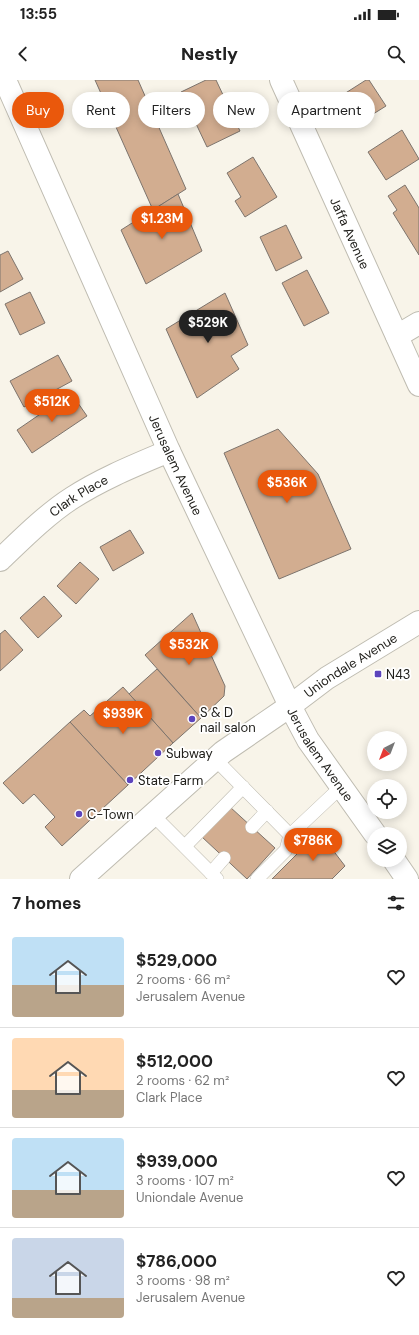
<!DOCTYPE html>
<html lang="en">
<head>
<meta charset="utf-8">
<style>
  body { margin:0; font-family:"DM Sans",sans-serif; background:#f6f6f6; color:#222; height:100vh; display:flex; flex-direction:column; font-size:15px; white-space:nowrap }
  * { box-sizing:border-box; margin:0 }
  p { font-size:13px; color:#767676 }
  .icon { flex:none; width:22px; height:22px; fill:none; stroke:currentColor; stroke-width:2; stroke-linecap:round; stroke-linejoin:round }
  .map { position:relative; height:799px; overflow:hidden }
  .panel { display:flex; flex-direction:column; background:#fff; flex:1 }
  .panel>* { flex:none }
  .banner { position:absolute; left:12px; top:12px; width:395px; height:36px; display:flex; gap:8px }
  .needle { width:26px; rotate:222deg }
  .tools { position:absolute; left:367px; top:651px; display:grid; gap:8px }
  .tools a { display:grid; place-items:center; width:40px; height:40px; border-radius:50%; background:#fff; box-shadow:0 2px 10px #0003; font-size:20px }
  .price { position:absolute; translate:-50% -34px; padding:0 9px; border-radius:14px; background:#ea580c; color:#fff; font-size:13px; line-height:26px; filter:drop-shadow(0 1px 2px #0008) }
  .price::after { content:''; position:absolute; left:50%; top:24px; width:12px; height:9px; margin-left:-6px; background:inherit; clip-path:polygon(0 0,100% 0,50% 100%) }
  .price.current { background:#222; color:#fff }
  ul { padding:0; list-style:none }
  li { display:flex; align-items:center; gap:12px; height:100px; padding:0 12px }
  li+li { border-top:1px solid #e0e0e0 }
  li span { display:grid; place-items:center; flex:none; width:112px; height:80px; border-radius:4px; color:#555 }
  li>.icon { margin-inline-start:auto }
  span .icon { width:48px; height:48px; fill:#fffc; stroke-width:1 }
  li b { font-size:17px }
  h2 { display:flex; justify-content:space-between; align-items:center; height:48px; padding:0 12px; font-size:17px }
  .chip { padding:0 14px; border-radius:18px; background:#fff; box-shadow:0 2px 10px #0003; font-size:14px; line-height:36px }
  .chip.current { background:#ea580c; color:#fff }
  .status { display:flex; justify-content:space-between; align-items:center; height:28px; padding:0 20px; background:#fff; direction:ltr }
  .status svg { height:11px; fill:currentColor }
  header { display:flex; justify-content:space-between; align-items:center; height:52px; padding:0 12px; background:#fff; font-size:18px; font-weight:800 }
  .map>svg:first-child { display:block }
</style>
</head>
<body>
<div class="status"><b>13:55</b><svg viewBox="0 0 49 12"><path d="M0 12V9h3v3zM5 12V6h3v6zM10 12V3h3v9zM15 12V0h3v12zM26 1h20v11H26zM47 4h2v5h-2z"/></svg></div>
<header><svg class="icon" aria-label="back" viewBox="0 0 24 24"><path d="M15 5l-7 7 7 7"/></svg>Nestly<svg class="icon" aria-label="search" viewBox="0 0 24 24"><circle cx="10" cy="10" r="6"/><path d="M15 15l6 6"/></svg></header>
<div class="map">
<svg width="419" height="799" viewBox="0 0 419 799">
  <rect width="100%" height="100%" fill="#f8f4e9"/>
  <g fill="#d2ad90" stroke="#7d746d">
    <path d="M95,0H138L186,109L153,130Z"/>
    <path d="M206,0H216L240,51L207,67L181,12Z"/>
    <path d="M366,0H369L386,26L362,41L344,14Z"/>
    <path d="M402,50L419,79L386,100L368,72Z"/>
    <path d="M253,77L277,117L245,137L235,121L241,117L227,93Z"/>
    <path d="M405,105L419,128V175L393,133L397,130L388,116Z"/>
    <path d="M178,114L202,171L146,204L121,150Z"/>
    <path d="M286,145L302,178L276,191L260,157Z"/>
    <path d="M8,171L23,199L0,212V175Z"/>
    <path d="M307,190L329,233L304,246L282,203Z"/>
    <path d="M30,212L45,243L20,255L5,224Z"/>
    <path d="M225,213L248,265L231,276L239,289L197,318L166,249Z"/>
    <path d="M58,275L72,301L24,327L10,301Z"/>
    <path d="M71,313L87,336L32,373L17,350Z"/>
    <path d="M278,349L318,394L351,469L279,499L224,373Z"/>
    <path d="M130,450L144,473L113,491L100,467Z"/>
    <path d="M80,482L99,499L76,524L57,506Z"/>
    <path d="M44,516L62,536L38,558L20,538Z"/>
    <path d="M192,533L225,606L224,616L201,638L145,575Z"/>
    <path d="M5,550L23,570L0,591V554Z"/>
    <path d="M157,589L201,638L173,663L129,614Z"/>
    <path d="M123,607L173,663L128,705L70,642L84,630L90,636Z"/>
    <path d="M70,642L128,705L62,766L45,747L55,737L34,714L23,724L3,703Z"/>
    <path d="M230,727L275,768L247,799L202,757Z"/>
    <path d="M319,752L345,786L332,799H272Z"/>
  </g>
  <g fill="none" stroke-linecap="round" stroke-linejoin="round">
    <defs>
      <g id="lane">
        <path d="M215,679L290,755"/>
        <path d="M153,735L217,799"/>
        <path d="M252,747L267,731"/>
        <path d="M185,766L243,707"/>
        <path d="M211,793L224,778"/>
        <path d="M257,799L286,770L290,755L341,707"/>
      </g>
      <g id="street">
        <path id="s1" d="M281,0L419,305"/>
        <path d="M397,256L419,243"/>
        <path id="s2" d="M0,480C22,459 47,434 72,418C103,398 136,385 169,371"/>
      </g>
      <g id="secondary">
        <path id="s3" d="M81,799L223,672L290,626L327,598L419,542"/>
      </g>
      <g id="primary">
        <path id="s4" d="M5,0L169,371L290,626L308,660L375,754"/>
        <path d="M394,780L407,799"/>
      </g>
    </defs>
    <use href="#lane" stroke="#bfbcb1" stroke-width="14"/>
    <use href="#street" stroke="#bfbcb1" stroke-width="24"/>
    <use href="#secondary" stroke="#bfbcb1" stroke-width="24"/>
    <use href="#primary" stroke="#bfbcb1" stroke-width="24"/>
    <use href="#lane" stroke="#fff" stroke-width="13"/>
    <use href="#street" stroke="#fff" stroke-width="22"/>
    <use href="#secondary" stroke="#fff" stroke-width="22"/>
    <use href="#primary" stroke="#fff" stroke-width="22"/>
  </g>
  <g fill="#5c44bc" stroke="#fff" stroke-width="1.5">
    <rect x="374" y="590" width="8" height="8" rx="2"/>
    <circle cx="192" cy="639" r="4"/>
    <circle cx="158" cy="673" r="4"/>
    <circle cx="130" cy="700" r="4"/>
    <circle cx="79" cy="734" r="4"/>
  </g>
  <g text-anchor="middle" stroke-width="3.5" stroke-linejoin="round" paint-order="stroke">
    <g font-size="13" fill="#21201c" stroke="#fff">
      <text dy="5" stroke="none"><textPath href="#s1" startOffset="168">Jaffa Avenue</textPath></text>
      <text dy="5" stroke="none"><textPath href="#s4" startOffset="421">Jerusalem Avenue</textPath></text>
      <text dy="5" stroke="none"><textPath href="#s2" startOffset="102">Clark Place</textPath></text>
      <text dy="5" stroke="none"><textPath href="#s3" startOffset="345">Uniondale Avenue</textPath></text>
      <text dy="5" stroke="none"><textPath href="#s4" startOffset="745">Jerusalem Avenue</textPath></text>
    </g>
    <g font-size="13" fill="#21201c" stroke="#fff" text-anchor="start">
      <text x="386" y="599">N43</text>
      <text x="200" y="637">S &amp; D<tspan x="200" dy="15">nail salon</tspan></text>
      <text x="166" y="678">Subway</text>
      <text x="138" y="705">State Farm</text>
      <text x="87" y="739">C-Town</text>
    </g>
  </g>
</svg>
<div class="tools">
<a><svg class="needle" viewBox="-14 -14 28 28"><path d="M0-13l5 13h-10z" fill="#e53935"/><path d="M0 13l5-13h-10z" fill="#767676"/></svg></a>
<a><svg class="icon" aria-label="locate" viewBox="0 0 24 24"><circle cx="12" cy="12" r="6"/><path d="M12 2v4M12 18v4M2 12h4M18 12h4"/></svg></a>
<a><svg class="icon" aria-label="layers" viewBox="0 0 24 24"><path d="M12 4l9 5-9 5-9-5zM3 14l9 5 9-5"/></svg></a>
</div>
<b class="price" style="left:162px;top:160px">$1.23M</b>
<b class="price current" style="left:208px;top:264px">$529K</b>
<b class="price" style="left:52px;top:343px">$512K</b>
<b class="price" style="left:287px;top:424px">$536K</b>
<b class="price" style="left:189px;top:586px">$532K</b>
<b class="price" style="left:123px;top:655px">$939K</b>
<b class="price" style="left:313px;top:782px">$786K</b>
<div class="banner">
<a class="chip current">Buy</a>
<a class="chip">Rent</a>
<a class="chip">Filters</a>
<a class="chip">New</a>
<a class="chip">Apartment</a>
</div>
</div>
<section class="panel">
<h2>7 homes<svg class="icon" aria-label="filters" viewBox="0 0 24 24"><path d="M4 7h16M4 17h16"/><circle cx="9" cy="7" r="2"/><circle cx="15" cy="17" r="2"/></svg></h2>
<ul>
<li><span style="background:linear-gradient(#bfe0f5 60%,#b9a48a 0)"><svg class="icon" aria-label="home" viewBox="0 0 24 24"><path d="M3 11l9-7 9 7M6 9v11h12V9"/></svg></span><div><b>$529,000</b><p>2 rooms · 66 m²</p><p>Jerusalem Avenue</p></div><svg class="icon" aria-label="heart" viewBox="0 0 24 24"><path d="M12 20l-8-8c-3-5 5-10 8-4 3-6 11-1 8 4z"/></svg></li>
<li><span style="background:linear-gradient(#ffd9b3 65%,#b9a48a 0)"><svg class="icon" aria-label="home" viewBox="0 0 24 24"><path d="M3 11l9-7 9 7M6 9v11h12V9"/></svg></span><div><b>$512,000</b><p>2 rooms · 62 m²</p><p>Clark Place</p></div><svg class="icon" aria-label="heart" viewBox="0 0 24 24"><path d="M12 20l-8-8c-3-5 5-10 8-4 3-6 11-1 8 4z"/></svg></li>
<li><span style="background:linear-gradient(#bfe0f5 65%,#b9a48a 0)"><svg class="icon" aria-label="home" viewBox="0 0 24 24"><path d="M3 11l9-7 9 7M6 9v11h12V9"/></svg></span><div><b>$939,000</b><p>3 rooms · 107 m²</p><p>Uniondale Avenue</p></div><svg class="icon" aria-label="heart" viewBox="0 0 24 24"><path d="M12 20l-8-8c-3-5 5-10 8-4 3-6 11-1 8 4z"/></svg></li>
<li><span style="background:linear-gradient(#c9d6e8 75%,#b9a48a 0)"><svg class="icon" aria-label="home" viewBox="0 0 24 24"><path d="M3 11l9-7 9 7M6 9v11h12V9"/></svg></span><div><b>$786,000</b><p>3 rooms · 98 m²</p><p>Jerusalem Avenue</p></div><svg class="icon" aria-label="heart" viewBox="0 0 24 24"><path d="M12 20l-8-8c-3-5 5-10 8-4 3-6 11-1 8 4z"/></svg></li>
</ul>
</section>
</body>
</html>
